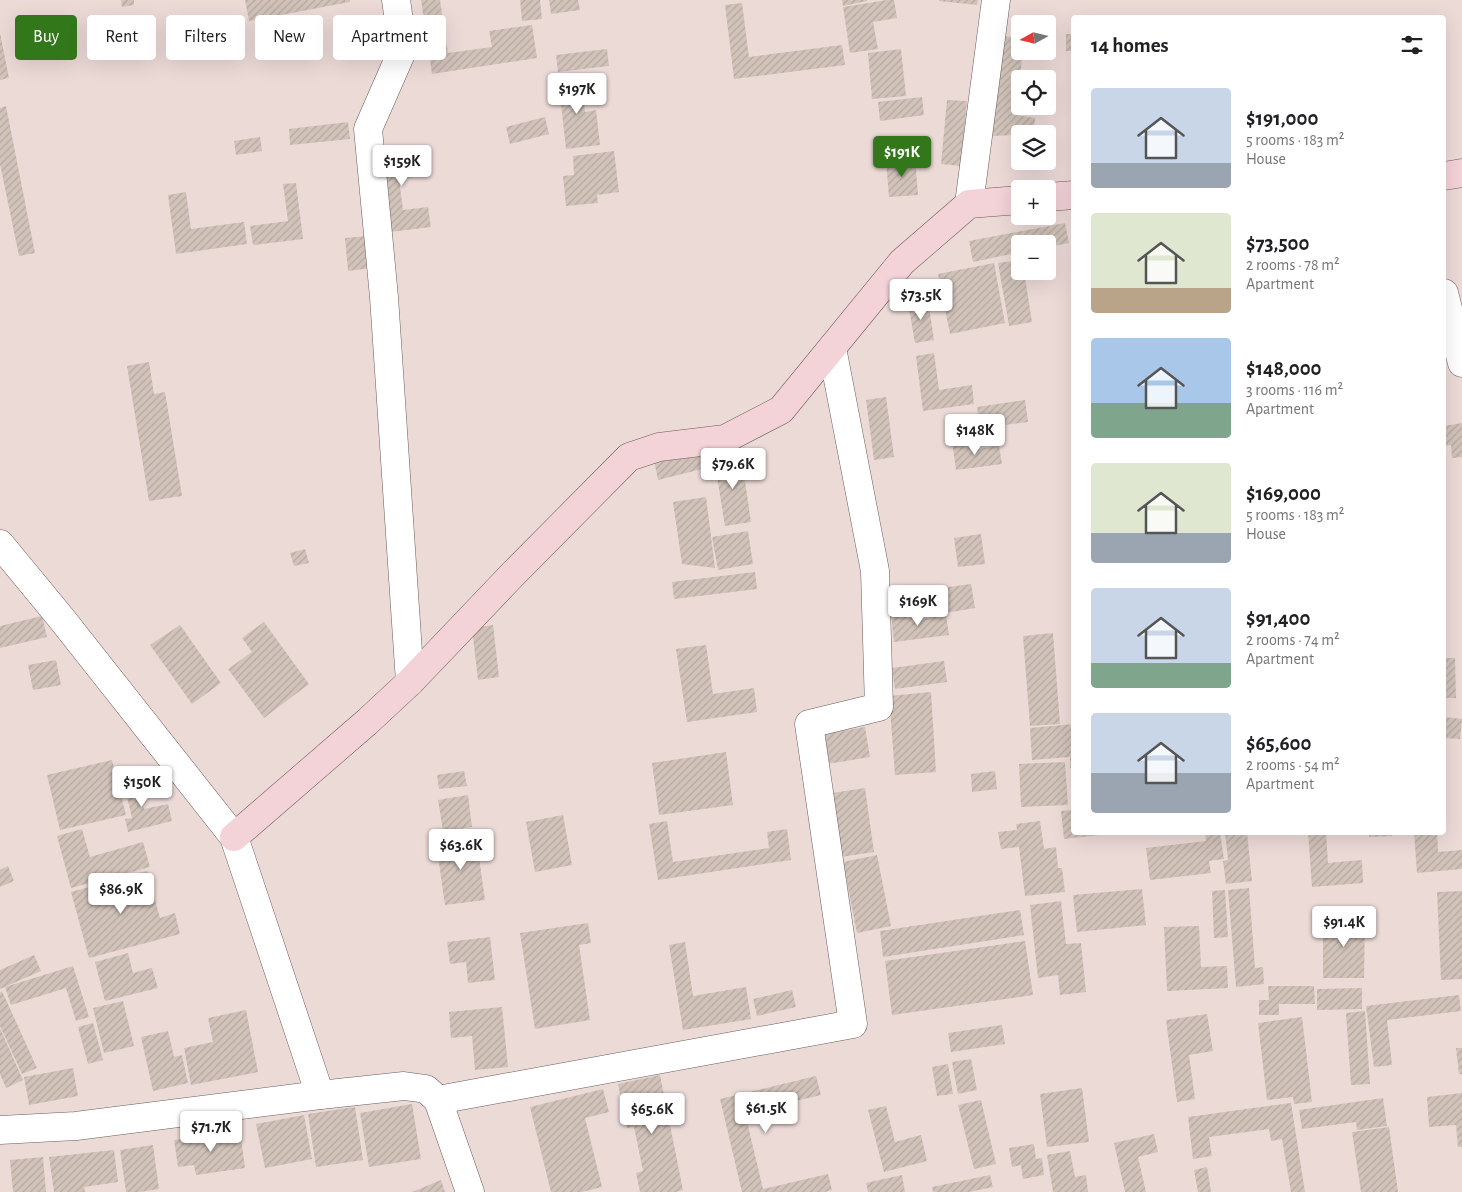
<!DOCTYPE html>
<html lang="en">
<head>
<meta charset="utf-8">
<style>
  body { margin:0; font-family:"Alegreya Sans",sans-serif; background:#f6f6f6; color:#202124; height:100vh; display:flex; flex-direction:column; font-size:19px; white-space:nowrap }
  * { box-sizing:border-box; margin:0 }
  p { font-size:16px; color:#757577 }
  .icon { flex:none; width:28px; height:28px; fill:none; stroke:currentColor; stroke-width:2; stroke-linecap:round; stroke-linejoin:round }
  .map { position:relative; flex:1; overflow:hidden }
  .drawer { position:absolute; left:1071px; top:15px; width:375px; height:820px; display:flex; flex-direction:column; background:#fff; border-radius:5px; box-shadow:0 5px 20px #0002 }
  .drawer>* { flex:none }
  .guide { position:absolute; left:15px; top:15px; width:475px; height:45px; display:flex; gap:10px }
  .needle { width:32px; rotate:262deg }
  .tools { position:absolute; left:1011px; top:15px; display:grid; gap:10px }
  .tools a { display:grid; place-items:center; width:45px; height:45px; border-radius:5px; background:#fff; box-shadow:0 5px 20px #0002; font-size:25px }
  .price { position:absolute; translate:-50% -42px; padding:0 11px; border-radius:5px; background:#fff; color:#222; font-size:16px; line-height:32px; filter:drop-shadow(0 1px 2px #0008) }
  .price::after { content:''; position:absolute; left:50%; top:30px; width:15px; height:11px; margin-left:-8px; background:inherit; clip-path:polygon(0 0,100% 0,50% 100%) }
  .price.current { background:#32781b; color:#fff }
  ul { padding:0; list-style:none }
  li { display:flex; align-items:center; gap:15px; height:125px; padding:0 20px }
  li span { display:grid; place-items:center; flex:none; width:140px; height:100px; border-radius:5px; color:#555 }
  li>.icon { margin-inline-start:auto }
  span .icon { width:60px; height:60px; fill:#fffc; stroke-width:1 }
  li b { font-size:21px }
  h2 { display:flex; justify-content:space-between; align-items:center; height:60px; padding:0 20px; font-size:21px }
  .chip { padding:0 18px; border-radius:5px; background:#fff; box-shadow:0 5px 20px #0002; font-size:18px; line-height:45px }
  .chip.current { background:#32781b; color:#fff }
  .map>svg:first-child { display:block }
</style>
</head>
<body>
<div class="map">
<svg width="1462" height="1192" viewBox="0 0 1462 1192">
  <defs>
    <pattern id="building-hatch" width="6" height="6" patternUnits="userSpaceOnUse" patternTransform="scale(1.25)"><rect width="6" height="6" fill="#d1c3ba"/><path d="M-1 1l2-2M0 6l6-6M5 7l2-2" fill="none" stroke="#b4a8a0"/></pattern>
  </defs>
  <rect width="100%" height="100%" fill="#ecdad7"/>
  <g fill="url(#building-hatch)">
    <path d="M121,0H134V5L122,7Z"/>
    <path d="M245,0H350V2L249,21Z"/>
    <path d="M421,0H440L448,53L492,47L489,31L532,25L537,58L432,74Z"/>
    <path d="M520,0H540L542,19L522,21Z"/>
    <path d="M549,0H578L580,10L551,14Z"/>
    <path d="M842,0H867V1L843,6Z"/>
    <path d="M887,0H894L897,18L873,22L878,49L850,53L843,7Z"/>
    <path d="M939,0H978L977,5L939,1Z"/>
    <path d="M742,3L749,57L842,45L845,65L734,79L725,5Z"/>
    <path d="M0,33L9,78L0,80Z"/>
    <rect x="1066" y="34" width="8" height="17"/>
    <path d="M1003,36L1020,38V51H1023L1016,115L1035,118L1034,134L992,136Z"/>
    <path d="M607,49L609,66L558,72L556,55Z"/>
    <path d="M901,49L906,96L872,99L868,53Z"/>
    <path d="M581,76L585,112L596,110L600,145L566,149L558,78Z"/>
    <path d="M922,97L924,115L880,121L878,102Z"/>
    <path d="M947,100L967,101L961,166L941,164Z"/>
    <path d="M6,106L35,253L19,256L0,164V108Z"/>
    <path d="M545,117L549,134L510,144L506,127Z"/>
    <path d="M348,122L350,139L290,145L289,129Z"/>
    <path d="M260,137L262,151L236,155L234,141Z"/>
    <path d="M420,145L424,176L399,179L403,210L428,207L431,227L390,232L379,150Z"/>
    <path d="M614,151L619,192L597,195L598,203L566,206L563,176L574,175L573,156Z"/>
    <path d="M915,158L918,195L889,197L886,161Z"/>
    <path d="M296,183L303,239L253,245L250,226L288,221L283,184Z"/>
    <path d="M186,192L191,229L244,222L247,244L176,254L168,195Z"/>
    <path d="M1065,223L1069,243L1048,247V244H1020V252L973,262L969,241Z"/>
    <path d="M368,236L371,268L348,271L345,238Z"/>
    <path d="M1020,260V271H1024L1032,322L1009,326L998,263Z"/>
    <path d="M994,263L1005,323L950,334L938,274Z"/>
    <path d="M928,300L934,340L915,343L908,303Z"/>
    <path d="M934,353L939,390L972,385L974,404L923,411L916,356Z"/>
    <path d="M149,362L154,394L165,392L182,496L149,501L127,366Z"/>
    <path d="M886,397L894,457L874,460L866,400Z"/>
    <path d="M1025,400L1028,422L980,428L977,407Z"/>
    <path d="M1462,423V457L1452,458L1451,445L1444,446V426Z"/>
    <path d="M970,439L971,450L999,446L1002,464L956,470L952,441Z"/>
    <path d="M702,449L706,468L658,480L654,460Z"/>
    <path d="M741,454L751,522L725,526L714,458Z"/>
    <path d="M706,497L715,568L682,564L673,502Z"/>
    <path d="M748,531L753,564L718,570L712,537Z"/>
    <path d="M981,534L985,564L958,567L954,538Z"/>
    <path d="M305,549L309,563L294,566L290,553Z"/>
    <path d="M755,572L757,589L674,599L672,582Z"/>
    <path d="M971,584L975,608L945,613L941,588Z"/>
    <path d="M920,612L921,619L946,615L949,635L894,642L891,615Z"/>
    <path d="M42,616L47,637L0,648V626Z"/>
    <path d="M264,622L309,684L264,718L228,669L252,652L242,638Z"/>
    <path d="M180,625L221,683L192,704L150,645Z"/>
    <path d="M493,625L499,677L478,680L472,628Z"/>
    <path d="M1053,633L1060,724L1030,726L1023,636Z"/>
    <path d="M706,645L713,694L754,688L757,712L687,722L676,649Z"/>
    <path d="M1444,658H1455L1456,698H1444Z"/>
    <path d="M56,660L61,685L33,690L28,665Z"/>
    <path d="M944,661L947,682L895,689L892,668Z"/>
    <path d="M931,692L936,772L895,775L889,696Z"/>
    <path d="M1444,717L1462,719L1460,739L1444,738Z"/>
    <path d="M1074,724V768H1070V757L1032,760L1030,728Z"/>
    <path d="M865,727L870,757L827,764L823,734Z"/>
    <path d="M726,752L733,805L659,815L652,763Z"/>
    <path d="M112,760L126,815L60,830L47,775Z"/>
    <path d="M1065,762L1068,805L1021,807L1019,764Z"/>
    <path d="M464,771L467,786L439,789L437,775Z"/>
    <path d="M995,771L997,789L972,792L971,774Z"/>
    <path d="M135,772L144,809L168,804L172,821L128,832L125,819L132,818L122,775Z"/>
    <path d="M865,788L874,852L841,857L832,793Z"/>
    <path d="M468,795L472,827L443,831L438,800Z"/>
    <path d="M1074,810V832H1108V834L1064,839L1061,811Z"/>
    <path d="M563,815L572,865L535,872L526,822Z"/>
    <path d="M667,821L673,862L769,848L767,832L787,829L791,860L658,880L649,824Z"/>
    <path d="M1040,821L1044,849L1056,847L1058,868H1062L1065,892L1025,896L1019,847L1001,849L998,832L1017,830L1016,824Z"/>
    <path d="M82,829L90,857L143,842L150,867L71,888L57,836Z"/>
    <path d="M1205,832H1220L1224,859L1209,861L1211,873L1150,880L1146,848L1206,841Z"/>
    <path d="M1225,832H1247L1252,881L1226,884L1223,861L1228,860Z"/>
    <path d="M1308,832H1326L1328,863L1362,860L1363,883L1312,887Z"/>
    <path d="M1369,832H1392V836L1369,837Z"/>
    <path d="M1414,832H1437L1438,852L1462,850V869L1417,873Z"/>
    <path d="M476,836L485,900L445,905L436,842Z"/>
    <path d="M877,855L891,926L857,933L843,862Z"/>
    <path d="M8,866L14,881L0,887V870Z"/>
    <path d="M147,871L160,918L175,913L180,934L89,958L71,892Z"/>
    <path d="M1249,888L1255,968L1263,967L1264,984L1236,987L1228,890Z"/>
    <path d="M1142,889L1146,925L1077,932L1073,895Z"/>
    <path d="M1225,890L1228,937L1214,938L1212,891Z"/>
    <path d="M1462,891V979L1441,980L1437,892Z"/>
    <path d="M1061,901L1066,944L1081,943L1086,992L1060,995L1058,975L1038,978L1030,905Z"/>
    <path d="M1020,910L1024,935L883,957L880,931Z"/>
    <path d="M1323,918L1365,919L1364,978H1323Z"/>
    <path d="M588,923L591,943L579,945L590,1020L535,1029L520,933Z"/>
    <path d="M1199,926L1201,967L1227,966L1228,988L1167,991L1164,927Z"/>
    <path d="M490,937L495,980L468,983L466,962L450,964L447,942Z"/>
    <path d="M1025,941L1033,995L892,1015L885,961Z"/>
    <path d="M685,942L693,996L746,987L751,1019L683,1030L669,945Z"/>
    <path d="M128,953L133,973L152,968L158,988L105,1001L95,962Z"/>
    <path d="M34,955L41,971L0,989V970Z"/>
    <path d="M73,966L89,1017L76,1021L66,988L11,1005L5,987Z"/>
    <path d="M1268,986H1314L1315,1004H1279V1015H1259V1000H1269Z"/>
    <path d="M1362,988V1009L1317,1010V989Z"/>
    <path d="M792,990L796,1007L757,1016L753,999Z"/>
    <path d="M2,991L37,1068L22,1074L0,1026V993Z"/>
    <path d="M1459,995L1461,1011L1387,1020L1392,1065L1374,1067L1366,1006Z"/>
    <path d="M123,1001L134,1046L104,1053L93,1008Z"/>
    <path d="M502,1007L508,1067L475,1070L472,1036L451,1038L449,1012Z"/>
    <path d="M246,1010L258,1072L191,1085L184,1048L213,1042L208,1018Z"/>
    <path d="M1365,1011L1370,1084L1351,1085L1346,1013Z"/>
    <path d="M1207,1014L1213,1051L1189,1055L1195,1099L1177,1102L1166,1020Z"/>
    <path d="M1302,1017L1312,1102L1294,1104L1293,1097L1267,1100L1258,1023Z"/>
    <path d="M93,1023L103,1060L88,1064L78,1027Z"/>
    <path d="M1002,1025L1005,1044L951,1052L948,1033Z"/>
    <path d="M0,1028L23,1080L6,1088L0,1074Z"/>
    <path d="M168,1031L174,1057L182,1055L188,1083L153,1091L141,1037Z"/>
    <path d="M1456,1048H1462V1074H1459Z"/>
    <path d="M971,1059L977,1090L958,1094L952,1062Z"/>
    <path d="M948,1064L953,1094L937,1096L932,1067Z"/>
    <path d="M73,1068L78,1096L29,1105L24,1077Z"/>
    <path d="M660,1075L683,1190L676,1192H640L636,1173L643,1171L634,1127L627,1128L618,1084Z"/>
    <path d="M816,1076L821,1095L745,1113L763,1189L828,1174L832,1190L825,1192H742L720,1099Z"/>
    <path d="M1082,1088L1089,1142L1047,1147L1040,1094Z"/>
    <path d="M603,1089L609,1112L585,1118L602,1187L582,1192H551L530,1107Z"/>
    <path d="M1462,1093V1147H1458L1456,1125L1429,1127L1427,1097Z"/>
    <path d="M1383,1098L1387,1126L1357,1130L1356,1122L1302,1129L1299,1110Z"/>
    <path d="M981,1100L996,1164L974,1169L958,1105Z"/>
    <path d="M1291,1103L1305,1192H1291L1282,1139L1271,1141L1269,1129L1209,1137L1212,1156L1193,1159L1188,1117Z"/>
    <path d="M412,1104L421,1159L369,1167L360,1113Z"/>
    <path d="M886,1106L895,1142L921,1135L927,1161L884,1172L868,1110Z"/>
    <path d="M355,1107L363,1160L316,1167L308,1114Z"/>
    <path d="M304,1115L312,1159L265,1168L256,1124Z"/>
    <path d="M1389,1127L1398,1192H1361L1352,1132Z"/>
    <path d="M240,1131L245,1168L196,1175L194,1165L178,1167L174,1140Z"/>
    <path d="M1154,1134L1158,1152L1138,1157L1146,1192H1125L1114,1143Z"/>
    <path d="M1034,1144L1036,1159L1042,1158L1044,1175L1023,1179L1021,1165L1012,1167L1009,1148Z"/>
    <path d="M153,1145L159,1189L140,1192H126L120,1150Z"/>
    <path d="M114,1150L118,1182L84,1187L85,1192H54L49,1157Z"/>
    <path d="M1070,1151L1075,1177L1086,1175L1088,1192H1053L1047,1155Z"/>
    <path d="M43,1157L46,1192H13L10,1160Z"/>
    <path d="M1207,1167L1211,1192H1198L1194,1170Z"/>
    <path d="M902,1175L905,1192H868L866,1183Z"/>
    <path d="M990,1175L993,1187L969,1192H933L932,1187Z"/>
    <path d="M441,1180L445,1192H412Z"/>
  </g>
  <g fill="none" stroke-linecap="round" stroke-linejoin="round">
    <defs>
      <g id="street">
        <path d="M396,0L403,49L368,129L384,297L410,682"/>
        <path d="M969,204L996,0"/>
        <path d="M1444,293L1462,363"/>
        <path d="M0,544L61,618L234,837L320,1095"/>
        <path d="M438,1100L853,1024L809,724L879,707L875,571L832,348"/>
        <path d="M0,1130L76,1126L320,1095L404,1086L426,1089L438,1100L470,1192"/>
      </g>
      <g id="secondary">
        <path d="M1444,176L1462,173"/>
        <path d="M1048,197L1074,195"/>
        <path d="M234,837L367,722L410,682L514,573L629,457L659,447L725,439L781,410L902,262L969,204L1020,200"/>
      </g>
    </defs>
    <use href="#street" stroke="#6b5c59" stroke-width="29"/>
    <use href="#secondary" stroke="#6b5c59" stroke-width="29"/>
    <use href="#street" stroke="#fff" stroke-width="28"/>
    <use href="#secondary" stroke="#f3d2d8" stroke-width="28"/>
  </g>
</svg>
<div class="tools">
<a><svg class="needle" viewBox="-14 -14 28 28"><path d="M0-13l5 13h-10z" fill="#e53935"/><path d="M0 13l5-13h-10z" fill="#757577"/></svg></a>
<a><svg class="icon" aria-label="locate" viewBox="0 0 24 24"><circle cx="12" cy="12" r="6"/><path d="M12 2v4M12 18v4M2 12h4M18 12h4"/></svg></a>
<a><svg class="icon" aria-label="layers" viewBox="0 0 24 24"><path d="M12 4l9 5-9 5-9-5zM3 14l9 5 9-5"/></svg></a>
<a>+</a>
<a>−</a>
</div>
<b class="price" style="left:577px;top:115px">$197K</b>
<b class="price current" style="left:902px;top:178px">$191K</b>
<b class="price" style="left:402px;top:187px">$159K</b>
<b class="price" style="left:921px;top:321px">$73.5K</b>
<b class="price" style="left:975px;top:456px">$148K</b>
<b class="price" style="left:733px;top:490px">$79.6K</b>
<b class="price" style="left:918px;top:627px">$169K</b>
<b class="price" style="left:142px;top:808px">$150K</b>
<b class="price" style="left:461px;top:871px">$63.6K</b>
<b class="price" style="left:121px;top:915px">$86.9K</b>
<b class="price" style="left:1344px;top:948px">$91.4K</b>
<b class="price" style="left:766px;top:1134px">$61.5K</b>
<b class="price" style="left:652px;top:1135px">$65.6K</b>
<b class="price" style="left:211px;top:1153px">$71.7K</b>
<div class="guide">
<a class="chip current">Buy</a>
<a class="chip">Rent</a>
<a class="chip">Filters</a>
<a class="chip">New</a>
<a class="chip">Apartment</a>
</div>
<section class="drawer">
<h2>14 homes<svg class="icon" aria-label="filters" viewBox="0 0 24 24"><path d="M4 7h16M4 17h16"/><circle cx="9" cy="7" r="2"/><circle cx="15" cy="17" r="2"/></svg></h2>
<ul>
<li><span style="background:linear-gradient(#c9d6e8 75%,#9aa5b1 0)"><svg class="icon" aria-label="home" viewBox="0 0 24 24"><path d="M3 11l9-7 9 7M6 9v11h12V9"/></svg></span><div><b>$191,000</b><p>5 rooms · 183 m²</p><p>House</p></div></li>
<li><span style="background:linear-gradient(#dfe7d0 75%,#b9a48a 0)"><svg class="icon" aria-label="home" viewBox="0 0 24 24"><path d="M3 11l9-7 9 7M6 9v11h12V9"/></svg></span><div><b>$73,500</b><p>2 rooms · 78 m²</p><p>Apartment</p></div></li>
<li><span style="background:linear-gradient(#a9c7e8 65%,#7fa58c 0)"><svg class="icon" aria-label="home" viewBox="0 0 24 24"><path d="M3 11l9-7 9 7M6 9v11h12V9"/></svg></span><div><b>$148,000</b><p>3 rooms · 116 m²</p><p>Apartment</p></div></li>
<li><span style="background:linear-gradient(#dfe7d0 70%,#9aa5b1 0)"><svg class="icon" aria-label="home" viewBox="0 0 24 24"><path d="M3 11l9-7 9 7M6 9v11h12V9"/></svg></span><div><b>$169,000</b><p>5 rooms · 183 m²</p><p>House</p></div></li>
<li><span style="background:linear-gradient(#c9d6e8 75%,#7fa58c 0)"><svg class="icon" aria-label="home" viewBox="0 0 24 24"><path d="M3 11l9-7 9 7M6 9v11h12V9"/></svg></span><div><b>$91,400</b><p>2 rooms · 74 m²</p><p>Apartment</p></div></li>
<li><span style="background:linear-gradient(#c9d6e8 60%,#9aa5b1 0)"><svg class="icon" aria-label="home" viewBox="0 0 24 24"><path d="M3 11l9-7 9 7M6 9v11h12V9"/></svg></span><div><b>$65,600</b><p>2 rooms · 54 m²</p><p>Apartment</p></div></li>
</ul>
</section>
</div>
</body>
</html>
